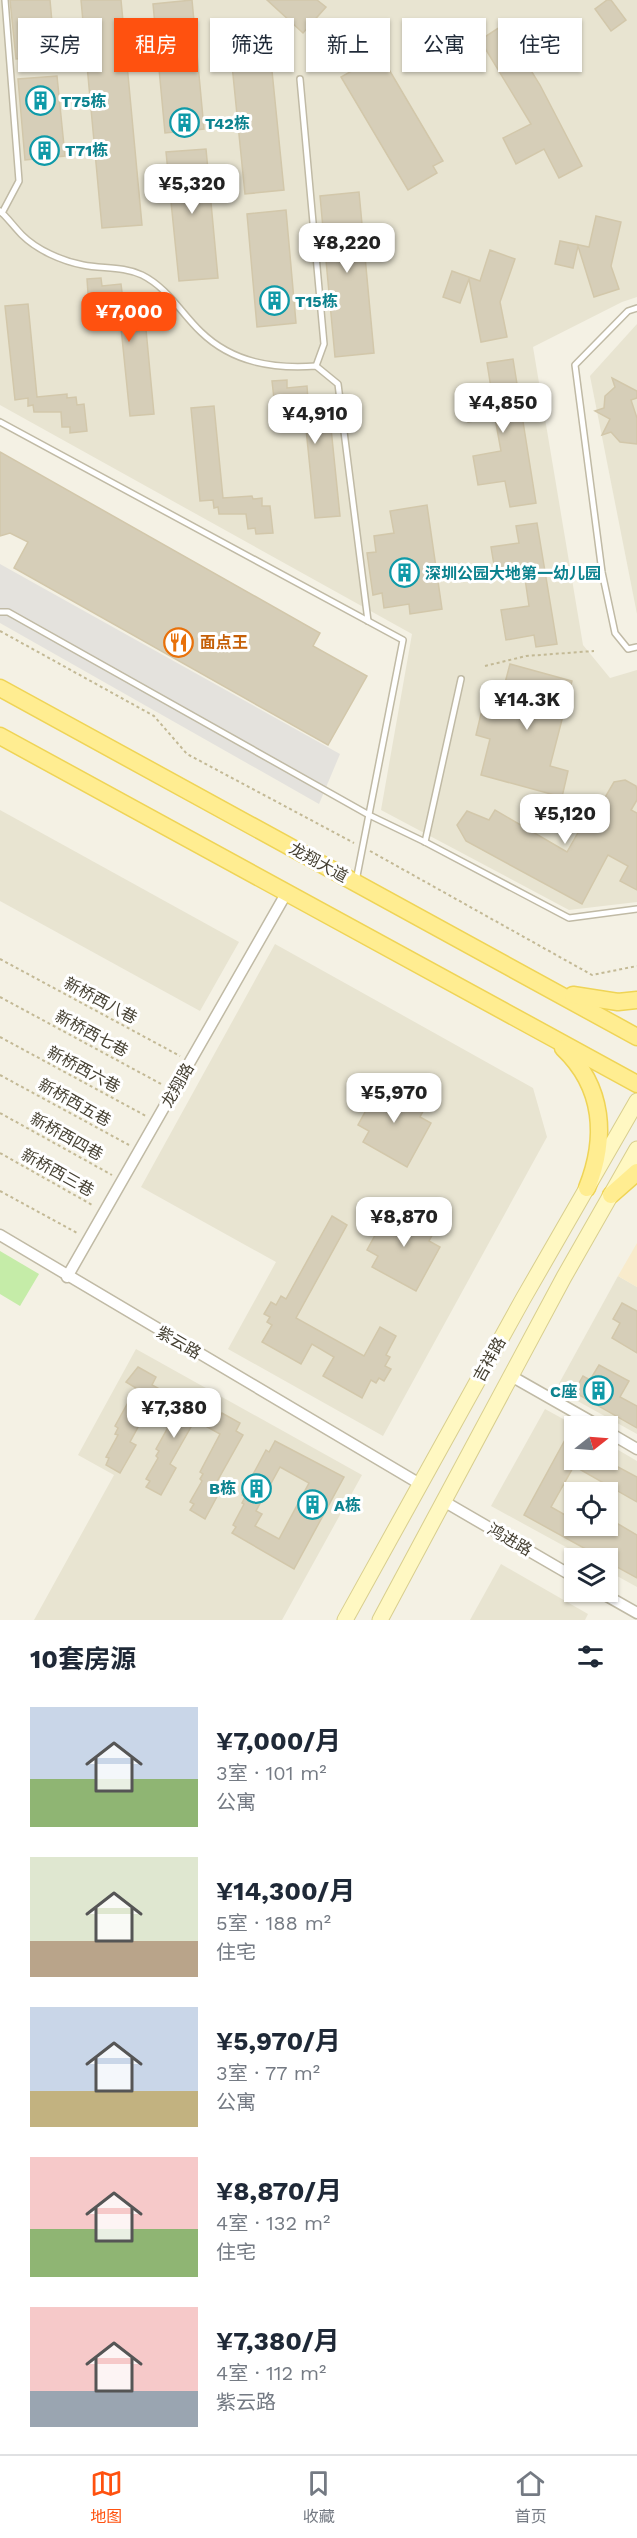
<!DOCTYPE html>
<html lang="zh">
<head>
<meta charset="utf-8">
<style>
  body { margin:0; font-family:"Work Sans","Noto Sans SC",sans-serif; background:#f6f6f7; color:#1f2937; height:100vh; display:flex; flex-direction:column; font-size:22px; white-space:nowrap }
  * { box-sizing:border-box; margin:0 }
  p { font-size:20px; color:#747a83 }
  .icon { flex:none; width:33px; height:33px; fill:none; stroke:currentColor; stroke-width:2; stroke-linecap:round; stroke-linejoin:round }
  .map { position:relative; height:1620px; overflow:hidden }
  .details { display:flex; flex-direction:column; background:#fff; flex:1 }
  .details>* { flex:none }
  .guide { position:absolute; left:18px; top:18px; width:602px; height:54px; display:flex; gap:12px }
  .needle { width:39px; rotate:73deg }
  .tools { position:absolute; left:564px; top:1416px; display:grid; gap:12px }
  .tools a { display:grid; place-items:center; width:54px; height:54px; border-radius:0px; background:#fff; box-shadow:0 2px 4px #0004; font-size:30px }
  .price { position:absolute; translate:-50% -51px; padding:0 14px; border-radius:12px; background:#fff; color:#222; font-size:20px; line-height:39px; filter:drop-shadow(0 2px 3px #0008) }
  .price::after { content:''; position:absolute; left:50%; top:36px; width:18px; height:14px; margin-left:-9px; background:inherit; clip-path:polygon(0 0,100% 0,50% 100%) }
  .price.on { background:#ff510f; color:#fff }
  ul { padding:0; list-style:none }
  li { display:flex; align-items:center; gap:18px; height:150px; padding:0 30px }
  li span { display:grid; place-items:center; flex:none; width:168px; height:120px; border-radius:0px; color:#555 }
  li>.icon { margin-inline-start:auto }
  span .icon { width:72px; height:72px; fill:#fffc; stroke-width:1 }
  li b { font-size:26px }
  h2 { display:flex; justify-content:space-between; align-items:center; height:72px; padding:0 30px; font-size:26px }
  .pill { padding:0 21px; border-radius:0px; background:#fff; box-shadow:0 2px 4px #0004; font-size:21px; line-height:54px }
  .pill.on { background:#ff510f; color:#fff }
  .tabs { display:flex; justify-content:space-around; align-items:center; height:84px; border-top:2px solid #e0e1e3; background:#fff; font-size:16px; color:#747a83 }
  .tabs a { display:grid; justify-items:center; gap:3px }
  .tabs .on { color:#ff510f }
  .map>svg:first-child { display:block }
</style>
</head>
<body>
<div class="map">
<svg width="637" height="1620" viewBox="0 0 637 1620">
  <rect width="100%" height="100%" fill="#f4f1e4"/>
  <g fill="#e8e4d1" fill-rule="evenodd">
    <path d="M0,0H637V297L622,302L533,347L583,645L610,678L637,670V902L569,910L381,810L412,634L0,405Z"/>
    <path d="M637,324V614L590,376Z"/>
    <path d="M0,810L239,942L200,1011L0,901Z"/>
    <path d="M275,944L533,1088L547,1137L383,1436L228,1349L276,1262L141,1187Z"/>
    <path d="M618,1276L637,1287V1434L556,1389Z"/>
    <path d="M136,1349L362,1475L282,1620H34L114,1475L78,1455Z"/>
    <path d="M545,1409L576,1426L574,1460H608V1444L637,1461V1587L608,1571V1558H586L491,1506ZM574,1492H608V1526H574Z"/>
    <path d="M501,1564L588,1614L585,1620H470Z"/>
  </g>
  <path fill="#f8ebcc" d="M637,1243V1287L618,1276Z"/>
  <path fill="#c5eca8" d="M0,1251L39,1274L20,1306L0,1294Z"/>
  <path fill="#e4e2dd" d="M0,564L340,754L319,804L0,623Z"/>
  <g fill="#d6ceb8" stroke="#d2c7aa" stroke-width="1.5" fill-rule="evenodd">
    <path d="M10,0H50L55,56L16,59Z"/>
    <path d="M81,0H121L142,225L102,228Z"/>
    <path d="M192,0L204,129L165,133L153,4Z"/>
    <path d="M267,0H317L326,7L303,33Z"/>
    <path d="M607,0H611L626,20L611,31L595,9Z"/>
    <path d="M503,25L540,85L582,166L559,178L544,149L516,164L503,138L531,124L480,40Z"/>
    <path d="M371,60L374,67L384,61L443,161L433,166L437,173L408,190L341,77Z"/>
    <path d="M271,61L284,190L245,194L232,65Z"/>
    <path d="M57,76L65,156L25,160L18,79Z"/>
    <path d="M206,149L218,278L179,281L166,152Z"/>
    <path d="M359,192L374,353L335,357L320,196Z"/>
    <path d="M286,210L296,323L257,327L247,214Z"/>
    <path d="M596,216L621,222L611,266L619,289L594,297L578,246L573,268L555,264L560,241L589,247Z"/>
    <path d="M490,250L515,259L500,302L507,337L481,342L469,279L460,303L443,297L452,271L480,281Z"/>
    <path d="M101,278L102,286L121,284L123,300L143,298L154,414L130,416L119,308L89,307L87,279Z"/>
    <path d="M28,304L37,397L67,394V398L76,397L77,405L84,404L87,431L70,433V427H62L61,412H34L33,405L28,406V398L15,400L5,306Z"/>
    <path d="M513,359L536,503L510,507L505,481L478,485L473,456L501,451L495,418L468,422L463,392L491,388L487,363Z"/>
    <path d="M612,378L637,391V398L631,400L637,418V444L620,442L611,432L602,435L610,419L595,411L604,408L605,396L615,387Z"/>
    <path d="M287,380V388L307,386L308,401L328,399L340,516L315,518L304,409L290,411L289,407L275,408L272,381Z"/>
    <path d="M214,406L223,498L252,496L253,499L262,498V506H270L273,533L256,534L255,528L248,529L246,514H219L218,507L214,508L213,500L200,501L191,408Z"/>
    <path d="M0,452L320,633L313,646L367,676L328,745L14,568L28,542L10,533L0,536Z"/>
    <path d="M427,505L442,609L410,614L409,604L384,608L382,593L373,595L367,553L376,552L374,536L394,533L390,511Z"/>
    <path d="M537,523L557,644L536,647L534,635L506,640L501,610L529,606L524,572L496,577L491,547L519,543L516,526Z"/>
    <path d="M510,664L572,681L550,766L568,771L562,797L481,775L490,739L476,735L481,714L496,717Z"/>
    <path d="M625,780L636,786L637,791V800L631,810L637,813V890L620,881L628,866L608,855L582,904L466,841L457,825L467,811L489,820L495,810L567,852L588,815L592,820L614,782Z"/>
    <path d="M382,1081L426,1106L420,1117L431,1123L407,1167L363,1142L369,1131L358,1125Z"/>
    <path d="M391,1206L435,1230L429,1241L440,1247L416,1291L372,1267L378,1256L367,1250Z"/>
    <path d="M332,1216L347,1225L296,1318L364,1356L380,1327L396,1336L386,1355L390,1357L385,1366L391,1369L384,1381L379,1378L376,1383L371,1380L362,1398L323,1376L334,1357L312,1344L301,1364L262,1342L272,1325L267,1322L270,1317L264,1314L271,1302L276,1305L281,1296L286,1299Z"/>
    <path d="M622,1303L637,1311V1353L612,1338L620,1323L613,1319Z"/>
    <path d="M599,1365L629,1381L620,1397L637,1406V1428L574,1392L583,1376L590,1380Z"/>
    <path d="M138,1367L156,1377L152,1385L174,1397L178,1390L196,1400L192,1408L215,1420L218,1421L222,1413L240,1423L236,1431L243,1435L214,1487L220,1491L205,1519L190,1510L194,1504L190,1502L202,1481L200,1479L203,1474L200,1472L220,1434L195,1420L170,1464L176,1468L161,1495L146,1487L150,1481L146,1479L158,1458L156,1456L159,1451L156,1449L177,1411L154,1398L130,1442L136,1445L120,1473L106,1465L109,1458L106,1457L118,1435L115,1434L118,1428L115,1426L136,1388L126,1382Z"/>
    <path d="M566,1438L574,1443V1460H605L637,1477V1502L574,1466L551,1507L574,1520V1526H608V1518L637,1535V1578L608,1562V1558H602L524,1515Z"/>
    <path d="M275,1441L344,1477L294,1569L232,1533L236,1527L233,1525L244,1504L242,1503L245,1497L242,1495L266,1450L269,1452ZM280,1467L309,1483L279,1539L255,1526L262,1514L256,1511Z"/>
  </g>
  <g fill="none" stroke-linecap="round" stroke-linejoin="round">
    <defs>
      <g id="lane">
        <path d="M300,79L324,344L316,366"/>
        <path d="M0,211C8,218 14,227 22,235C37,250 62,261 83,265C102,269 123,266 142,275C168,288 181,313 201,332C233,363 274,369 316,366L338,384L368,621"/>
        <path d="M2,213L19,181L5,0"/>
        <path d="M637,308L628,311L575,365L602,572L615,633L628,649L637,647"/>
        <path d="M0,422L403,640L356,881"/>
        <path d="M0,612H8L369,815L425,842L569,918L637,909"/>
        <path d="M425,842L461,679"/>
      </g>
      <g id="street">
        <path d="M0,1235L420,1484"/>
        <path d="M67,1277L287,892"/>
        <path d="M511,1376L599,1426"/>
        <path d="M608,1432L637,1449"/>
        <path d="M445,1502L574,1577"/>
        <path d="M600,1592L637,1613"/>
      </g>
      <g id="secondary">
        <path d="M345,1620L523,1299L637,1101"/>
        <path d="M380,1620L564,1277L637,1149"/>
      </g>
      <g id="primary">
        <path d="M0,688L637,1037"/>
        <path d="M0,736L637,1084"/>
        <path d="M573,995L618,1002L637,1000"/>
        <path d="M563,1048C604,1087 607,1138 587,1188"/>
        <path d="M611,1195L637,1172"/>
      </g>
    </defs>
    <use href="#lane" stroke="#c0baa5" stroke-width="8"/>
    <use href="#street" stroke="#c0baa5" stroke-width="13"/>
    <use href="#secondary" stroke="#d8ce8e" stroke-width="17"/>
    <use href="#primary" stroke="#efd456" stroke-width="19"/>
    <g stroke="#c3b995" stroke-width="2" stroke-dasharray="3 3" stroke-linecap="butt">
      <path d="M0,631L154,716L187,754L354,843"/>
      <path d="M485,666L526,656L594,651"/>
      <path d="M370,851L592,975L637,966"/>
      <path d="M0,959L180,1056"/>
      <path d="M0,997L163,1085"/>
      <path d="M0,1037L146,1116"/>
      <path d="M0,1075L129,1145"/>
      <path d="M0,1113L112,1175"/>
      <path d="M0,1153L94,1206"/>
      <path d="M0,1191L79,1234"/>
    </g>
    <use href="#lane" stroke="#fff" stroke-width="5"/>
    <use href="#street" stroke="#fff" stroke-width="10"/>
    <use href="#secondary" stroke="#fff8c2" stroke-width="15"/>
    <use href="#primary" stroke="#ffed91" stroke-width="16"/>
  </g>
  <defs>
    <symbol id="building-ring" viewBox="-11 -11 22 22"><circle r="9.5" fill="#fff" stroke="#0f9aa8" stroke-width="1.5"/><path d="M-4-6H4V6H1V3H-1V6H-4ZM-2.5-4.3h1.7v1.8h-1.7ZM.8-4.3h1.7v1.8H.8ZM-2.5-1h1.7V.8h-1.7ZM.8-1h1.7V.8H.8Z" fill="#0f9aa8"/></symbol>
    <symbol id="restaurant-ring" viewBox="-11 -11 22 22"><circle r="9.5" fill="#fff" stroke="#e8710a" stroke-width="1.5"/><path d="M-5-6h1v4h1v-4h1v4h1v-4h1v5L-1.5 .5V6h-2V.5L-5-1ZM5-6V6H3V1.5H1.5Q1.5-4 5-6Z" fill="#e8710a"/></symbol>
  </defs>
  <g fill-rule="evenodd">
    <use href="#building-ring" x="24" y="84" width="33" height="33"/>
    <use href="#building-ring" x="168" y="106" width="33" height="33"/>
    <use href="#building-ring" x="28" y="134" width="33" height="33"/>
    <use href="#building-ring" x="258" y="284" width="33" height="33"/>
    <use href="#building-ring" x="388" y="556" width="33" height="33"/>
    <use href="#restaurant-ring" x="162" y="626" width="33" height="33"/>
    <use href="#building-ring" x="582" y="1374" width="33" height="33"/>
    <use href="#building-ring" x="240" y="1472" width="33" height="33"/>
    <use href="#building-ring" x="296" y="1488" width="33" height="33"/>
  </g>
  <g text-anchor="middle" stroke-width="6" stroke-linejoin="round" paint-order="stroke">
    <g font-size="16" font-weight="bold" fill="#0d838f" stroke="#fff" text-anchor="start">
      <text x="61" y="107">T75栋</text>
      <text x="205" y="129">T42栋</text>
      <text x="65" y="156">T71栋</text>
      <text x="295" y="307">T15栋</text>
      <text x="425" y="579">深圳公园大地第一幼儿园</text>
      <text x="577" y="1397" text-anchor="end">C座</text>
      <text x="236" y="1494" text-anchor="end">B栋</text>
      <text x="334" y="1511">A栋</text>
    </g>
    <g font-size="16" font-weight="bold" fill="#c56008" stroke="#fff" text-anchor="start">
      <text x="200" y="648">面点王</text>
    </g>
    <g font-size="16" fill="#464133" stroke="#fff">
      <text transform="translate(319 862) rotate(29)" y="6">龙翔大道</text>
      <text transform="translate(101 1000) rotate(28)" y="6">新桥西八巷</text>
      <text transform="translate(92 1033) rotate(28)" y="6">新桥西七巷</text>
      <text transform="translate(84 1069) rotate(28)" y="6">新桥西六巷</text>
      <text transform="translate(177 1085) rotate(-60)" y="6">龙翔路</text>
      <text transform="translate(75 1102) rotate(29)" y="6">新桥西五巷</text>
      <text transform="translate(67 1136) rotate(29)" y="6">新桥西四巷</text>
      <text transform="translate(58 1172) rotate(29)" y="6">新桥西三巷</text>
      <text transform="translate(179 1342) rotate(30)" y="6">紫云路</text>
      <text transform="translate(489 1359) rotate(-61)" y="6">吉祥路</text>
      <text transform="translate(510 1539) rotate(30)" y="6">鸿进路</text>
    </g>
  </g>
</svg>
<div class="tools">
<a><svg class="needle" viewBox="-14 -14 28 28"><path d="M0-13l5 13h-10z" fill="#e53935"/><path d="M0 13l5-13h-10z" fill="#747a83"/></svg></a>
<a><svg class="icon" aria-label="locate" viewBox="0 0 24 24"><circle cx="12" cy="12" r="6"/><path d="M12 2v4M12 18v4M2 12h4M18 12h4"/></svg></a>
<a><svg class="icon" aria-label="layers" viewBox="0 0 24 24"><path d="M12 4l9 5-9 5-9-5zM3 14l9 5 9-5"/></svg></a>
</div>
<b class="price" style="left:192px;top:215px">¥5,320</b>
<b class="price" style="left:347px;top:274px">¥8,220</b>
<b class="price on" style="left:129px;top:343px">¥7,000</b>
<b class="price" style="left:503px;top:434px">¥4,850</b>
<b class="price" style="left:315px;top:445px">¥4,910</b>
<b class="price" style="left:527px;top:731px">¥14.3K</b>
<b class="price" style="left:565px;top:845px">¥5,120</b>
<b class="price" style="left:394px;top:1124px">¥5,970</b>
<b class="price" style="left:404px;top:1248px">¥8,870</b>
<b class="price" style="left:174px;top:1439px">¥7,380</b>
<div class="guide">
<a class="pill">买房</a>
<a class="pill on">租房</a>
<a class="pill">筛选</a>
<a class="pill">新上</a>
<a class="pill">公寓</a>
<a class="pill">住宅</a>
</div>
</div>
<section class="details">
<h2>10套房源<svg class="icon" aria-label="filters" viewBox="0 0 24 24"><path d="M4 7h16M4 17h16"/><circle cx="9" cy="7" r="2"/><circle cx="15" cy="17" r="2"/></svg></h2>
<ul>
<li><span style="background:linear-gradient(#c9d6e8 60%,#8fb573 0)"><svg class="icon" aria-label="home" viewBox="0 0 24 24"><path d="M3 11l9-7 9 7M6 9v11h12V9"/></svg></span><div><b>¥7,000/月</b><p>3室 · 101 m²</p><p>公寓</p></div></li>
<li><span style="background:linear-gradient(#dfe7d0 70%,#b9a48a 0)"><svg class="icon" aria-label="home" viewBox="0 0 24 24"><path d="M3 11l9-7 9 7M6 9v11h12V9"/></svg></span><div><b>¥14,300/月</b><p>5室 · 188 m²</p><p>住宅</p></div></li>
<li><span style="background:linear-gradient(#c9d6e8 70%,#c2b280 0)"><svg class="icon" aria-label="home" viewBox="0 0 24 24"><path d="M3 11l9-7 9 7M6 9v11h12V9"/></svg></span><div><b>¥5,970/月</b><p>3室 · 77 m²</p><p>公寓</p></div></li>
<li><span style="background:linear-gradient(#f6c9c9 60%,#8fb573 0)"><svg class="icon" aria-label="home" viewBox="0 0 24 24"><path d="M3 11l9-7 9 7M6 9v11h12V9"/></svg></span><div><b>¥8,870/月</b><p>4室 · 132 m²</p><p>住宅</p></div></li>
<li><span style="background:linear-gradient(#f6c9c9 70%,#9aa5b1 0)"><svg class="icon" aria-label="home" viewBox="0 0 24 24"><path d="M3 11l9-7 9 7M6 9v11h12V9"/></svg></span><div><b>¥7,380/月</b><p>4室 · 112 m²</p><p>紫云路</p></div></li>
</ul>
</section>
<nav class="tabs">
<a class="on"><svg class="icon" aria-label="map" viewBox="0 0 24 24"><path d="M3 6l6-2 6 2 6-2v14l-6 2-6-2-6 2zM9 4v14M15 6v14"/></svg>地图</a>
<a><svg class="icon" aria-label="saved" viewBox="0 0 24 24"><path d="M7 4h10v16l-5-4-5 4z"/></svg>收藏</a>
<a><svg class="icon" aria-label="home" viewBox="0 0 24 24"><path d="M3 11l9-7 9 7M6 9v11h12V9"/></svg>首页</a>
</nav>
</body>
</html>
